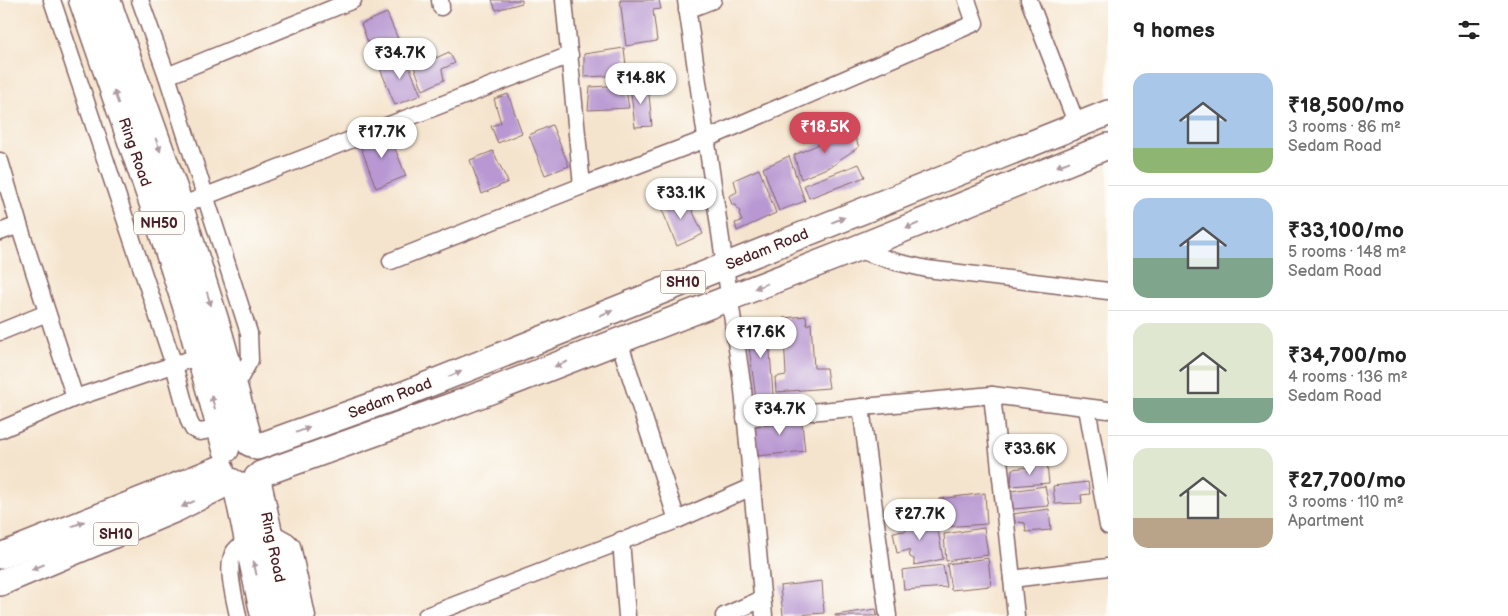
<!DOCTYPE html>
<html lang="en">
<head>
<meta charset="utf-8">
<style>
  body { margin:0; font-family:"Balsamiq Sans",sans-serif; background:#f6f6f6; color:#222; height:100vh; display:flex; flex-direction:column; font-size:19px; white-space:nowrap }
  * { box-sizing:border-box; margin:0 }
  p { font-size:16px; color:#767676 }
  .icon { flex:none; width:28px; height:28px; fill:none; stroke:currentColor; stroke-width:2; stroke-linecap:round; stroke-linejoin:round }
  .map { position:relative; flex:1; overflow:hidden }
  .details { display:flex; flex-direction:column; background:#fff; width:400px }
  .details>* { flex:none }
  .price { position:absolute; translate:-50% -42px; padding:0 11px; border-radius:18px; background:#fff; color:#222; font-size:16px; line-height:32px; filter:drop-shadow(0 1px 2px #0008) }
  .price::after { content:''; position:absolute; left:50%; top:30px; width:15px; height:11px; margin-left:-8px; background:inherit; clip-path:polygon(0 0,100% 0,50% 100%) }
  .price.on { background:#d1495b; color:#fff }
  ul { padding:0; list-style:none }
  li { display:flex; align-items:center; gap:15px; height:125px; padding:0 25px }
  li+li { border-top:1px solid #e0e0e0 }
  li span { display:grid; place-items:center; flex:none; width:140px; height:100px; border-radius:15px; color:#555 }
  li>.icon { margin-inline-start:auto }
  span .icon { width:60px; height:60px; fill:#fffc; stroke-width:1 }
  li b { font-size:21px }
  h2 { display:flex; justify-content:space-between; align-items:center; height:60px; padding:0 25px; font-size:21px }
  main { display:flex; flex:1; min-height:0 }
  .map>svg:first-child { display:block }
</style>
</head>
<body>
<main>
<div class="map">
<svg width="1108" height="616" viewBox="0 0 1108 616">
  <rect width="100%" height="100%" fill="#fdfcf7"/>
  <filter id="ink" filterUnits="userSpaceOnUse"><feTurbulence type="fractalNoise" baseFrequency=".02" numOctaves="2"/><feDisplacementMap in="SourceGraphic" scale="10" xChannelSelector="R" yChannelSelector="G"/><feConvolveMatrix kernelMatrix="1 2 1 2 8 2 1 2 1" color-interpolation-filters="sRGB"/></filter>
  <filter id="wash" filterUnits="userSpaceOnUse"><feTurbulence type="fractalNoise" baseFrequency=".0096" numOctaves="4" result="noise"/><feDisplacementMap in="SourceGraphic" scale="20" xChannelSelector="R" yChannelSelector="G"/><feGaussianBlur stdDeviation="1.12" result="paint"/><feColorMatrix in="noise" values="0 0 0 0 0 0 0 0 0 0 0 0 0 0 0 0 0 1.4 0 .05"/><feComposite in="paint" operator="in"/></filter>
  <g filter="url(#wash)">
    <rect width="100%" height="100%" fill="#f5e4cd"/>
    <g id="blocks">
      <g fill="#b897d2">
        <path d="M492,0H522V3L496,10Z"/>
        <path d="M620,0H659L661,9L653,10L657,41L626,46Z"/>
        <path d="M387,13L403,51L376,64L361,24Z"/>
        <path d="M624,48L627,75L584,77V54Z"/>
        <path d="M422,51V54L430,52L432,57L436,56V58L449,52L455,63L442,69L444,80L423,90L410,56Z"/>
        <path d="M404,54L421,95L395,105L379,66Z"/>
        <path d="M648,84L652,126L635,127L630,85Z"/>
        <path d="M625,85L629,108L588,110L590,87Z"/>
        <path d="M508,94L522,133L498,143L491,126L501,123L494,99Z"/>
        <path d="M552,125L569,166L545,175L529,135Z"/>
        <path d="M852,130L859,147L839,160L836,164L801,179L794,155Z"/>
        <path d="M388,131L406,176L376,188L359,142Z"/>
        <path d="M493,151L508,182L482,194L470,160Z"/>
        <path d="M789,156L805,201L779,211L763,168Z"/>
        <path d="M859,164L865,177L809,198L804,185Z"/>
        <path d="M759,169L776,213L737,231L735,223L742,221L739,214L740,212L736,205H732L729,196L737,192L734,180Z"/>
        <path d="M685,194L703,234L677,246L660,205Z"/>
        <path d="M806,316L807,325L811,323L814,368H826L829,388L776,392L775,377L786,375L783,318Z"/>
        <path d="M768,322L773,395L756,399L746,325Z"/>
        <path d="M801,415L805,451L758,456L754,421Z"/>
        <path d="M1047,465L1049,483L1011,486L1012,469Z"/>
        <path d="M1088,482L1090,494L1081,495L1082,503L1055,504L1053,486Z"/>
        <path d="M1045,486L1049,506L1013,509L1011,491Z"/>
        <path d="M985,493L987,524L943,527L939,499Z"/>
        <path d="M1049,509L1051,530L1026,532L1025,523L1018,522L1015,525V520L1011,519L1013,514Z"/>
        <path d="M936,518L943,559L914,565V559L910,557L909,550L897,553L893,532L906,531L905,522Z"/>
        <path d="M984,528L988,555L946,561L944,534Z"/>
        <path d="M988,558L991,586L951,590L947,564Z"/>
        <path d="M943,565L947,587L904,590L902,570Z"/>
        <path d="M822,581L824,613L783,616L780,586Z"/>
        <path d="M876,609L877,616H835V615Z"/>
      </g>
    </g>
  </g>
  <g filter="url(#ink)">
    <use href="#blocks" fill-opacity="0" stroke="#866464" stroke-width="1"/>
    <g fill="none" stroke-linecap="round" stroke-linejoin="round">
      <defs>
        <g id="minor">
          <path d="M52,0L174,365L189,421L193,429L200,432L221,428"/>
          <path d="M140,0L167,76L249,333L250,360L234,388"/>
          <path d="M440,0L441,7"/>
          <path d="M564,0L582,186L706,139L975,23L967,0"/>
          <path d="M686,0L743,390L764,616"/>
          <path d="M1029,0L1077,125"/>
          <path d="M687,10L713,0"/>
          <path d="M167,76L353,0"/>
          <path d="M0,161L19,225L75,398L200,356"/>
          <path d="M180,206L570,55"/>
          <path d="M0,232L19,225"/>
          <path d="M855,249L896,262L927,269L1108,291"/>
          <path d="M391,261L582,186"/>
          <path d="M0,332L47,313"/>
          <path d="M619,341L677,520"/>
          <path d="M992,395L1108,410"/>
          <path d="M861,407L888,616"/>
          <path d="M1087,408L1108,526"/>
          <path d="M745,418L992,395L1016,616"/>
          <path d="M0,430L75,398"/>
          <path d="M269,531L287,541L292,546L307,616"/>
          <path d="M621,540L627,616"/>
          <path d="M1012,579L1108,567"/>
          <path d="M238,616C235,600 225,566 234,552C237,547 244,543 249,539"/>
          <path d="M426,616L677,520L752,487"/>
          <path d="M724,616L762,599"/>
        </g>
        <g id="primary">
          <path d="M257,447L404,394L1108,113"/>
          <path d="M261,474L462,402L855,249L1108,146"/>
          <path d="M0,556L221,468"/>
          <path d="M0,583L176,509L231,481"/>
        </g>
        <g id="trunk">
          <path d="M82,0L156,213L186,306L226,449"/>
          <path d="M107,0L175,191L217,326L250,443"/>
          <path d="M257,478L287,616"/>
          <path d="M236,484L264,616"/>
        </g>
      </defs>
      <use href="#minor" stroke="#866464" stroke-width="19"/>
      <use href="#primary" stroke="#866464" stroke-width="28"/>
      <use href="#trunk" stroke="#866464" stroke-width="29"/>
      <use href="#minor" stroke="#fff" stroke-width="16"/>
      <use href="#primary" stroke="#fff" stroke-width="25"/>
      <use href="#trunk" stroke="#fff" stroke-width="26"/>
    </g>
    <defs><path id="oneway-solid" d="M-6-.8H1V-3.2L6.5 0L1 3.2V.8H-6Z" transform="scale(1.25)"/></defs>
    <g fill="#ae9aa0">
      <use href="#oneway-solid" transform="translate(116 97) rotate(-109)"/>
      <use href="#oneway-solid" transform="translate(158 145) rotate(70)"/>
      <use href="#oneway-solid" transform="translate(1063 164) rotate(159)"/>
      <use href="#oneway-solid" transform="translate(838 220) rotate(-22)"/>
      <use href="#oneway-solid" transform="translate(912 226) rotate(158)"/>
      <use href="#oneway-solid" transform="translate(761 286) rotate(159)"/>
      <use href="#oneway-solid" transform="translate(209 299) rotate(73)"/>
      <use href="#oneway-solid" transform="translate(606 313) rotate(-22)"/>
      <use href="#oneway-solid" transform="translate(561 364) rotate(159)"/>
      <use href="#oneway-solid" transform="translate(455 374) rotate(-22)"/>
      <use href="#oneway-solid" transform="translate(213 402) rotate(-106)"/>
      <use href="#oneway-solid" transform="translate(303 430) rotate(-20)"/>
      <use href="#oneway-solid" transform="translate(188 504) rotate(155)"/>
      <use href="#oneway-solid" transform="translate(78 524) rotate(-22)"/>
      <use href="#oneway-solid" transform="translate(38 567) rotate(157)"/>
      <use href="#oneway-solid" transform="translate(255 568) rotate(-102)"/>
    </g>
  </g>
  <g text-anchor="middle" stroke-width="4" stroke-linejoin="round" paint-order="stroke">
    <g fill="#fdfcf7" stroke="#806168" stroke-width="1">
      <rect x="134" y="211.5" width="50" height="23" rx="4"/>
      <rect x="660.5" y="270.5" width="45" height="23" rx="4"/>
      <rect x="93.5" y="522.5" width="45" height="23" rx="4"/>
    </g>
    <g font-size="14" font-weight="bold" fill="#4a1f2b">
      <text x="159" y="228">NH50</text>
      <text x="683" y="287">SH10</text>
      <text x="116" y="539">SH10</text>
    </g>
    <g font-size="15" fill="#4a1f2b" stroke="#fdfcf7">
      <text transform="translate(135 152) rotate(71)" y="5">Ring Road</text>
      <text transform="translate(767 249) rotate(-22)" y="5">Sedam Road</text>
      <text transform="translate(390 398) rotate(-21)" y="5">Sedam Road</text>
      <text transform="translate(273 547) rotate(78)" y="5">Ring Road</text>
    </g>
  </g>
</svg>
<b class="price" style="left:400px;top:80px">₹34.7K</b>
<b class="price" style="left:641px;top:105px">₹14.8K</b>
<b class="price on" style="left:825px;top:154px">₹18.5K</b>
<b class="price" style="left:382px;top:159px">₹17.7K</b>
<b class="price" style="left:681px;top:220px">₹33.1K</b>
<b class="price" style="left:761px;top:359px">₹17.6K</b>
<b class="price" style="left:780px;top:436px">₹34.7K</b>
<b class="price" style="left:1030px;top:476px">₹33.6K</b>
<b class="price" style="left:920px;top:541px">₹27.7K</b>
</div>
<section class="details">
<h2>9 homes<svg class="icon" aria-label="filters" viewBox="0 0 24 24"><path d="M4 7h16M4 17h16"/><circle cx="9" cy="7" r="2"/><circle cx="15" cy="17" r="2"/></svg></h2>
<ul>
<li><span style="background:linear-gradient(#a9c7e8 75%,#8fb573 0)"><svg class="icon" aria-label="home" viewBox="0 0 24 24"><path d="M3 11l9-7 9 7M6 9v11h12V9"/></svg></span><div><b>₹18,500/mo</b><p>3 rooms · 86 m²</p><p>Sedam Road</p></div></li>
<li><span style="background:linear-gradient(#a9c7e8 60%,#7fa58c 0)"><svg class="icon" aria-label="home" viewBox="0 0 24 24"><path d="M3 11l9-7 9 7M6 9v11h12V9"/></svg></span><div><b>₹33,100/mo</b><p>5 rooms · 148 m²</p><p>Sedam Road</p></div></li>
<li><span style="background:linear-gradient(#dfe7d0 75%,#7fa58c 0)"><svg class="icon" aria-label="home" viewBox="0 0 24 24"><path d="M3 11l9-7 9 7M6 9v11h12V9"/></svg></span><div><b>₹34,700/mo</b><p>4 rooms · 136 m²</p><p>Sedam Road</p></div></li>
<li><span style="background:linear-gradient(#dfe7d0 70%,#b9a48a 0)"><svg class="icon" aria-label="home" viewBox="0 0 24 24"><path d="M3 11l9-7 9 7M6 9v11h12V9"/></svg></span><div><b>₹27,700/mo</b><p>3 rooms · 110 m²</p><p>Apartment</p></div></li>
</ul>
</section>
</main>
</body>
</html>
